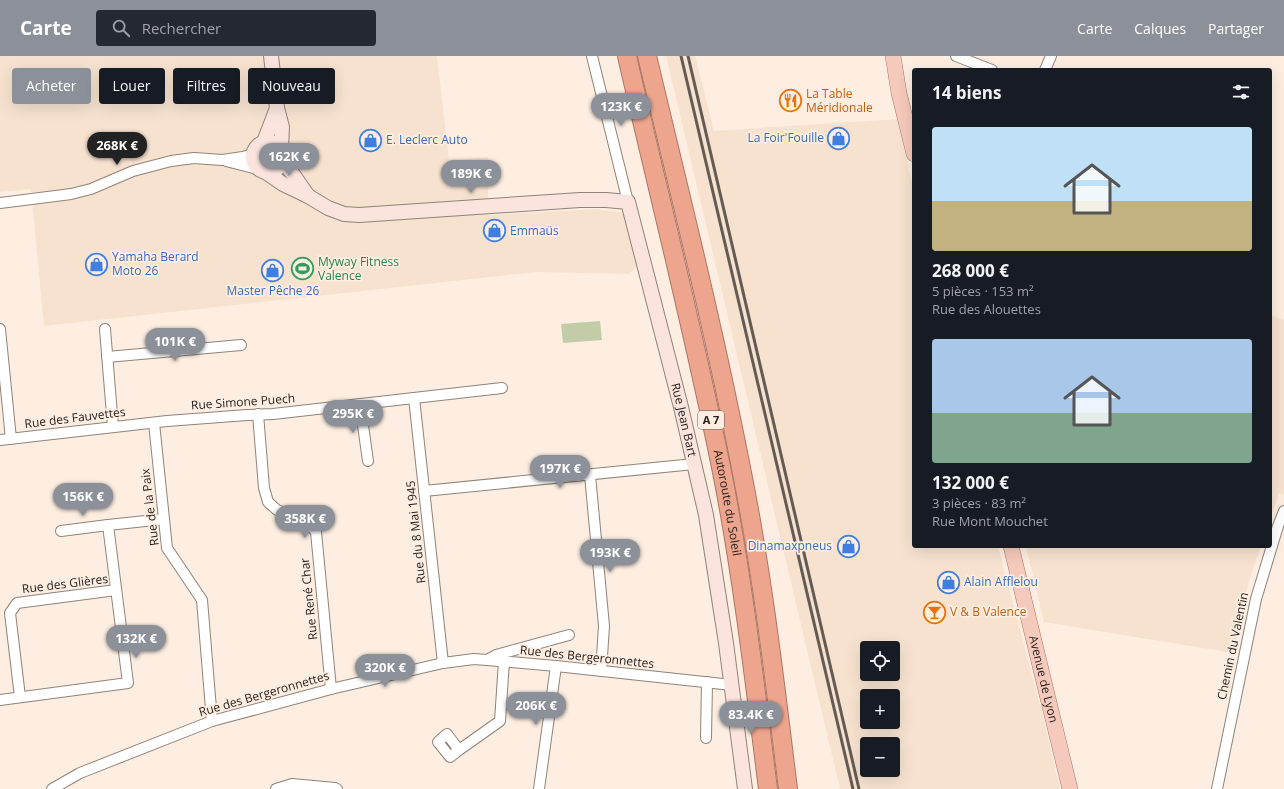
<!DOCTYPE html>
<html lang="fr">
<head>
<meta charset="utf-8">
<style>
  body { margin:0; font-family:"Open Sans",sans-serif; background:#242831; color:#f1f3f6; height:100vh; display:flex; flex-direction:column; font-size:15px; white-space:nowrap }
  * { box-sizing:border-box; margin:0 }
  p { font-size:13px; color:#9ea1a6 }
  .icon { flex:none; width:22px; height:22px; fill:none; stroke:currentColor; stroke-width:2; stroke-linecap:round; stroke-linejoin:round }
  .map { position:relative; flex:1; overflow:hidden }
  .panel { position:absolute; left:912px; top:12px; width:360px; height:480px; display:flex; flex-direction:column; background:#171b24; border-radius:4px; box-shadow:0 4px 16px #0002 }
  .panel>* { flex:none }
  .hud { position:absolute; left:12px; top:12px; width:380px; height:36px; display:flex; gap:8px }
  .fabs { position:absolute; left:860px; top:585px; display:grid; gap:8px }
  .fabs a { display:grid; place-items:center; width:40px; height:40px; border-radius:4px; background:#171b24; box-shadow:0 4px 16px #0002; font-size:20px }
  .price { position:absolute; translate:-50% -34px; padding:0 9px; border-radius:14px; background:#8c9099; color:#fff; font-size:13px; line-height:26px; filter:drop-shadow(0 1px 2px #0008) }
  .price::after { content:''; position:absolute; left:50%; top:24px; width:12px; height:9px; margin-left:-6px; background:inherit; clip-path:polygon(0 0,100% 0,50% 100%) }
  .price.selected { background:#222; color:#fff }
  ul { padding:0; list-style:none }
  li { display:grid; align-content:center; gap:8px; height:212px; padding:0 20px }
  li span { display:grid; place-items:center; height:124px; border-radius:4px; color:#555 }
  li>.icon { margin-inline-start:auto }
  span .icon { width:72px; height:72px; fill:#fffc; stroke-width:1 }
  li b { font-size:17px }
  h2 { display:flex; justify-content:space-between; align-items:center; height:48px; padding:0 20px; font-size:17px }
  .tag { padding:0 14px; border-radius:4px; background:#171b24; box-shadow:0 4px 16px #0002; font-size:14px; line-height:36px }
  .tag.selected { background:#8c9099; color:#fff }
  header { display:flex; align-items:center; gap:24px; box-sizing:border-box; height:56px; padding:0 20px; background:#8c9099; color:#fff }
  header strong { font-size:19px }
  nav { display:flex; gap:22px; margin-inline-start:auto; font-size:14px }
  .search { width:280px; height:36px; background:#242831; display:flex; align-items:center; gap:10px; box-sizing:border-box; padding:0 14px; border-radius:4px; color:#9ea1a6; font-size:15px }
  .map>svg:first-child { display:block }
</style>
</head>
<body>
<header>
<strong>Carte</strong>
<div class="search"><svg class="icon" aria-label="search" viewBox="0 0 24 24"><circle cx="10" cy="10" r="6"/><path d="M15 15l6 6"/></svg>Rechercher</div>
<nav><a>Carte</a><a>Calques</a><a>Partager</a></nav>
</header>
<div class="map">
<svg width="1284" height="733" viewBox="0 0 1284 733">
  <rect width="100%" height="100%" fill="#fdeee1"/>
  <g fill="#f7e2d0" fill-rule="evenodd">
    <path d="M0,0H437L449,105L488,101V159L596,153L625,157L637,211L628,218L536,216L44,270L31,133L0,136Z"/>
    <path d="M666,0H695L714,75L897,63L914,137V490H998L1042,657L1060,733H840ZM867,592H893V618H867ZM867,640H893V666H867ZM867,688H893V714H867Z"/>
    <path d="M1270,259L1284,264V439L1279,437L1270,464Z"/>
    <path d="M1026,490H1261L1249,524L1233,597L1044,566Z"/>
  </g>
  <path fill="#c2cda7" d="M600,265L602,284L563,287L561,268Z"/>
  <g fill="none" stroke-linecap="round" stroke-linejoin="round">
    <defs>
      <g id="street">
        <path d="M592,0L628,146"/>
        <path d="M956,0L992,14"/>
        <path d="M1045,14L1051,0"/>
        <path d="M226,105L258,113"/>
        <path d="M0,147L71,138L91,133L133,115L171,105L194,102L222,104L243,101L253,98"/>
        <path d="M0,273L11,383"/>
        <path d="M105,273L113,371"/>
        <path d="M107,301L241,289"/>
        <path d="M414,342L443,607"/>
        <path d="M360,348L368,405"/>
        <path d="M258,358L264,432L268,446L277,454L307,466L316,476L331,633"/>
        <path d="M154,367L167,492L202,544L212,665"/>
        <path d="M0,384L167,365L247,359L273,358L502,332"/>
        <path d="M590,419L604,570L601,615"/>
        <path d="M424,435L694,408"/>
        <path d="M61,475L108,469"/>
        <path d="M487,604L496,599L569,579"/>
        <path d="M20,641L10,557L17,547L116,534"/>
        <path d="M0,644L128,627L108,469L164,463"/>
        <path d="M706,682L707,626"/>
        <path d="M459,694L450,701L438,686L447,678L459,694L500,665L504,605"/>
        <path d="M52,733L80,717L212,665L331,633L443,607L474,603L487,604L556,610L732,629"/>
        <path d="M276,733L292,728L335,732L337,733"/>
        <path d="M539,733L556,610"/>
        <path d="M1217,733L1256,543L1278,470L1284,455"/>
      </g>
      <g id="secondary">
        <path d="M271,0L277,52L282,71L281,92"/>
        <circle cx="268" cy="101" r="15"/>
        <path d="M264,86L277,52"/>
        <path d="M283,104L308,140"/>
        <path id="s1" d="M267,117L283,128L308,140L328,152L344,158L359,159L580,144H606L628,146L681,351L706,459L726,587L745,733"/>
      </g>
      <g id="primary">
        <path d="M893,0L899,37L914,98"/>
        <path id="s2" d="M1011,490L1070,733"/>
      </g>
      <g id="highway">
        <path id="s3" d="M627,0C659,140 695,280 723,421C743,524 755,629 768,733"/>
        <path d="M647,0C680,139 715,277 742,417C763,522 775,628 788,733"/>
      </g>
    </defs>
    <use href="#street" stroke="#908378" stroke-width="12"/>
    <use href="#secondary" stroke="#908378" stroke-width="16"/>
    <use href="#primary" stroke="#a97767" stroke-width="16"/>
    <use href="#highway" stroke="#a97767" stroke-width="20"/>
    <use href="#street" stroke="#fff" stroke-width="10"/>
    <use href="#secondary" stroke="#fae4dd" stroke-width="14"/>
    <use href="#primary" stroke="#f5c9bb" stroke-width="15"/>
    <use href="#highway" stroke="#eea58e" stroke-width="18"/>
    <g stroke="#635b54" stroke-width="3">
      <path d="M681,0L853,733"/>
      <path d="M688,0L859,733"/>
    </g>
  </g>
  <defs>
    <symbol id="restaurant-ring" viewBox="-11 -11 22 22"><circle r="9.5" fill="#fdeee1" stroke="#e8710a" stroke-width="1.5"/><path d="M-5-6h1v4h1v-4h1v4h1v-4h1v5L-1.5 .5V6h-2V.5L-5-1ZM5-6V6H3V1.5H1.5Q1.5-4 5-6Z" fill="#e8710a"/></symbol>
    <symbol id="shop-ring" viewBox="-11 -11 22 22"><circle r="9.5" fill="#fdeee1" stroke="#3f7fe0" stroke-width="1.5"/><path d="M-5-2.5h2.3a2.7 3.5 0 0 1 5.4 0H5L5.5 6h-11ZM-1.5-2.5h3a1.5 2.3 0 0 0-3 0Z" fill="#3f7fe0"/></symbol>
    <symbol id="stadium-ring" viewBox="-11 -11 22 22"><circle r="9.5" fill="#fdeee1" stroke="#2e9e5b" stroke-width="1.5"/><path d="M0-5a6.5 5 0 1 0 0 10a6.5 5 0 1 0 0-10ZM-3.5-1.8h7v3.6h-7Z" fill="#2e9e5b"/></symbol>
    <symbol id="bar-ring" viewBox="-11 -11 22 22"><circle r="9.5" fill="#fdeee1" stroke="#e8710a" stroke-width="1.5"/><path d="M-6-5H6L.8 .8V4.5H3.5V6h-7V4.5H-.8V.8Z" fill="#e8710a"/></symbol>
  </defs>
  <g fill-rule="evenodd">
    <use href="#restaurant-ring" x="778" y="32" width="25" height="25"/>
    <use href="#shop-ring" x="826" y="70" width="25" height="25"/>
    <use href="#shop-ring" x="358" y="72" width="25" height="25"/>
    <use href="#shop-ring" x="482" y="162" width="25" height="25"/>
    <use href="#shop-ring" x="84" y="196" width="25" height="25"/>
    <use href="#stadium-ring" x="290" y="200" width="25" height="25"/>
    <use href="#shop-ring" x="260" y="202" width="25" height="25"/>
    <use href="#shop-ring" x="836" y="478" width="25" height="25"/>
    <use href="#shop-ring" x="936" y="514" width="25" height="25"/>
    <use href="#bar-ring" x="922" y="544" width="25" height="25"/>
  </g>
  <g text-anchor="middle" stroke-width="3.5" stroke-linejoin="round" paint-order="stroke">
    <rect fill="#fdeee1" stroke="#685f58" stroke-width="1" x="698" y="355" width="26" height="18" rx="3"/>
    <g font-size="11" font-weight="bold" fill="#28221e">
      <text x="711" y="368">A 7</text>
    </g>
    <g font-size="12" fill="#c56008" stroke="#fdeee1" text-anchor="start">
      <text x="806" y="42">La Table<tspan x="806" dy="14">Méridionale</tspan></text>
      <text x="950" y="560">V &amp; B Valence</text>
    </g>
    <g font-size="12" fill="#366cbe" stroke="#fdeee1" text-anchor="start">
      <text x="824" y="86" text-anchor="end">La Foir'Fouille</text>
      <text x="386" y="88">E. Leclerc Auto</text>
      <text x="510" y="179">Emmaüs</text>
      <text x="112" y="205">Yamaha Berard<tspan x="112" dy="14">Moto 26</tspan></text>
      <text x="273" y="239" text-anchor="middle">Master Pêche 26</text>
      <text x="832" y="494" text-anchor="end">Dinamaxpneus</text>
      <text x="964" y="530">Alain Afflelou</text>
    </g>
    <g font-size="12" fill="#27864d" stroke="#fdeee1" text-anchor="start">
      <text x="318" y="210">Myway Fitness<tspan x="318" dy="14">Valence</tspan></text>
    </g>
    <g font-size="12" fill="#28221e" stroke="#fdeee1">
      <text transform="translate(243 346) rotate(-4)" y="4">Rue Simone Puech</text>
      <text transform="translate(75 362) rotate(-7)" y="4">Rue des Fauvettes</text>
      <text dy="4" stroke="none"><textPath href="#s1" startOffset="597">Rue Jean Bart</textPath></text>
      <text dy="4" stroke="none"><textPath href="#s3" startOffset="458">Autoroute du Soleil</textPath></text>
      <text transform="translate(150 451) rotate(-97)" y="4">Rue de la Paix</text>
      <text transform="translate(416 476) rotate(-96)" y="4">Rue du 8 Mai 1945</text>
      <text transform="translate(65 528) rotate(-7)" y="4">Rue des Glières</text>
      <text transform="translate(309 543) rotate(-96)" y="4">Rue René Char</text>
      <text transform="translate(1233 590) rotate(-78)" y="4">Chemin du Valentin</text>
      <text transform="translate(587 601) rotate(6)" y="4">Rue des Bergeronnettes</text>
      <text dy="4" stroke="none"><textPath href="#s2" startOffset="137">Avenue de Lyon</textPath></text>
      <text transform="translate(264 638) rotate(-16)" y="4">Rue des Bergeronnettes</text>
    </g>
  </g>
</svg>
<div class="fabs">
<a><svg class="icon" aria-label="locate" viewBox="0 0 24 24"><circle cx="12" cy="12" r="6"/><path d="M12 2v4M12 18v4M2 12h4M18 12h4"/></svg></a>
<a>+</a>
<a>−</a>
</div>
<b class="price" style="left:621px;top:71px">123K €</b>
<b class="price selected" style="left:117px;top:110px">268K €</b>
<b class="price" style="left:289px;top:121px">162K €</b>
<b class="price" style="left:471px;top:138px">189K €</b>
<b class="price" style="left:175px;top:306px">101K €</b>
<b class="price" style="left:353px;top:378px">295K €</b>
<b class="price" style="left:560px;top:433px">197K €</b>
<b class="price" style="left:83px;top:461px">156K €</b>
<b class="price" style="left:305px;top:483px">358K €</b>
<b class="price" style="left:610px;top:517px">193K €</b>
<b class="price" style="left:136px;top:603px">132K €</b>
<b class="price" style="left:385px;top:632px">320K €</b>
<b class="price" style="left:536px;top:670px">206K €</b>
<b class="price" style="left:751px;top:679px">83.4K €</b>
<div class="hud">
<a class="tag selected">Acheter</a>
<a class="tag">Louer</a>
<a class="tag">Filtres</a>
<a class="tag">Nouveau</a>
</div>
<section class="panel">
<h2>14 biens<svg class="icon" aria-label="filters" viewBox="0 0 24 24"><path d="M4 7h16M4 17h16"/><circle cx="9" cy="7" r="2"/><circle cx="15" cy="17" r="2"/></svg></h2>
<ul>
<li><span style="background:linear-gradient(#bfe0f5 60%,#c2b280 0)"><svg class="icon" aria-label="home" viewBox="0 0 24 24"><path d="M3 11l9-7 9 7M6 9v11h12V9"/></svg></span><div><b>268 000 €</b><p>5 pièces · 153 m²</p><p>Rue des Alouettes</p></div></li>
<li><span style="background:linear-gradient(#a9c7e8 60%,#7fa58c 0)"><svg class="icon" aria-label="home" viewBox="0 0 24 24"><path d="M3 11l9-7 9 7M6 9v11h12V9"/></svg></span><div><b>132 000 €</b><p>3 pièces · 83 m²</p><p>Rue Mont Mouchet</p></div></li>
</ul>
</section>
</div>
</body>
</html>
